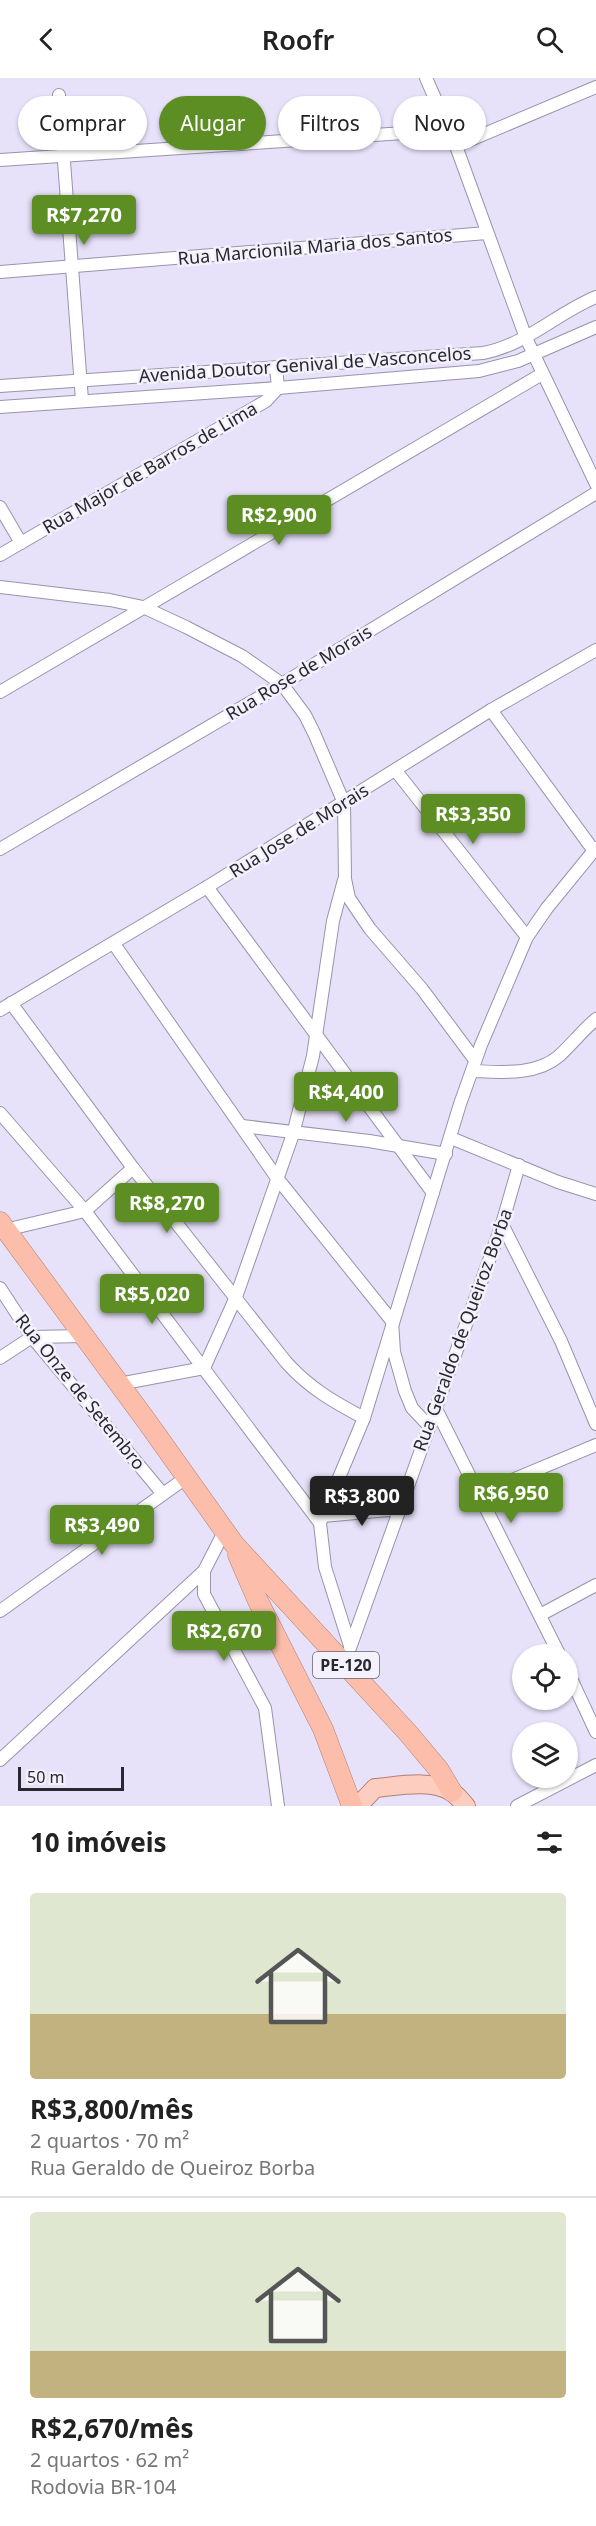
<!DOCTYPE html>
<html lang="pt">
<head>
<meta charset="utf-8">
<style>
  body { margin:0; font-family:"Noto Sans",sans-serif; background:#f6f6f6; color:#222; height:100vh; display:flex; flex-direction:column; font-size:22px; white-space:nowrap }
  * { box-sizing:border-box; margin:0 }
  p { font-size:20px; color:#767676 }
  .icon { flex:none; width:33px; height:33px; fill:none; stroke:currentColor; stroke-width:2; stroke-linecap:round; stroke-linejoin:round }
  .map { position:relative; height:1728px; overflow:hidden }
  .details { display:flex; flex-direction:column; background:#fff; flex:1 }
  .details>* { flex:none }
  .guide { position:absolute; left:18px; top:18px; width:561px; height:54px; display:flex; gap:12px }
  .fabs { position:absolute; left:512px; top:1566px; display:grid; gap:12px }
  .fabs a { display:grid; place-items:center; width:66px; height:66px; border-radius:50%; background:#fff; box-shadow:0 2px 4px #0004; font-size:30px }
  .scale { position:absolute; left:18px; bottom:15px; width:106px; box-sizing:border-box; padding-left:6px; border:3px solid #292831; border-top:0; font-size:16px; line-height:21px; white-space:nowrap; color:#292831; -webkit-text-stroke:4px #f3f1fb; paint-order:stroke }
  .price { position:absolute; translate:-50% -51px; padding:0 14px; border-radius:6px; background:#5d8e24; color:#fff; font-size:20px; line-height:39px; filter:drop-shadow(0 2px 3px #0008) }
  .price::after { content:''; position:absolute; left:50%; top:36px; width:18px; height:14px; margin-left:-9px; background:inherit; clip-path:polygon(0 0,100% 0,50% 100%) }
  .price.current { background:#222; color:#fff }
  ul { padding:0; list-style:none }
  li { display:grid; align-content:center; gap:12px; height:318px; padding:0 30px }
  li+li { border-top:2px solid #e0e0e0 }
  li span { display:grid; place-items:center; height:186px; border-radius:6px; color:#555 }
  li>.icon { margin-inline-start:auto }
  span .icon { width:108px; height:108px; fill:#fffc; stroke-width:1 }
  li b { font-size:26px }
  h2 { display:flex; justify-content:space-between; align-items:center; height:72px; padding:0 30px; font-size:26px }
  .tag { padding:0 21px; border-radius:27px; background:#fff; box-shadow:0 2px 4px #0004; font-size:21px; line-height:54px }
  .tag.current { background:#5d8e24; color:#fff }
  header { display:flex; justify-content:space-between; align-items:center; height:78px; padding:0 30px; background:#fff; font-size:27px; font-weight:600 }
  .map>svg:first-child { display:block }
</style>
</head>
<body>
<header><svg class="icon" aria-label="back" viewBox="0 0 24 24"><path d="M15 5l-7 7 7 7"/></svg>Roofr<svg class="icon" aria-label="search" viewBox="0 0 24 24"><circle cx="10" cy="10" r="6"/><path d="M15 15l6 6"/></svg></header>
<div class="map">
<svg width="596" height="1728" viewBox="0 0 596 1728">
  <rect width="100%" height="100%" fill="#e7e2fa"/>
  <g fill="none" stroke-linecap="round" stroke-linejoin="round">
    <defs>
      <g id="minor">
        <path d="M426,0L456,68L526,260L596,406"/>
        <path d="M59,17L82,322"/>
        <path d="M456,68L596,9"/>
        <path d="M0,82L449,52"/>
        <path d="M0,194L487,155"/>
        <path d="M0,308L483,275C526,267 557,235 596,219"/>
        <path d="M0,329L278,310L479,293L518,283L596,249"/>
        <path d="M0,429L21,465"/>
        <path d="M0,477L266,323L278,310L276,289"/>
        <path d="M0,509L110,522L143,529L186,549L242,578L282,606L305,637L314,655L344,725L345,801L349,820L370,851L422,911L475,982"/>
        <path d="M0,614L542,296"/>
        <path d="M491,632L594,773"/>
        <path d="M396,693L527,859"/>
        <path d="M0,771L282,606L596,415"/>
        <path d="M207,809L433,1115"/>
        <path d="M114,866L277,1100L392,1243L394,1274L405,1313L412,1330L428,1347"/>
        <path d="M11,925L133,1090L286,1284C309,1310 334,1324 364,1340"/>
        <path d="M0,932L207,809L491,632L596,572"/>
        <path d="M472,993C500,994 536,998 559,978C572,966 583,952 596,941"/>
        <path d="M0,1035L85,1133L320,1445"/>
        <path d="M242,1048L369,1063L446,1076"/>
        <path d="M451,1060L558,1104L596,1116"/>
        <path d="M502,1146L561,1263L596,1346"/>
        <path d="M1,1153L85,1133L133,1090"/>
        <path d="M0,1210L32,1259L163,1416"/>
        <path d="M0,1280L32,1259L84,1258"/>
        <path d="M119,1306L204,1290L236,1219L293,1056L313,978L333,843L344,802"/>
        <path d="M435,1329L559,1576"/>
        <path d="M479,1416L596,1367"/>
        <path d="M323,1438L399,1431"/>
        <path d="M225,1452L204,1493V1516L265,1630L278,1728"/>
        <path d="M0,1533L187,1399"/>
        <path d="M540,1537L596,1507"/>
        <path d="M350,1568L325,1489L320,1445L364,1340L460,1026L481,967L527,859L547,830L596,770"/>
        <path d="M350,1570L502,1146L519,1087"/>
        <path d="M567,1592L596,1654"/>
        <path d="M0,1682L204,1493"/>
        <path d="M517,1728L596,1687"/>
      </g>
      <path id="primary" d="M358,1728L375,1710C399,1708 431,1701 452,1714C457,1717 462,1724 466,1728"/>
      <g id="trunk">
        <path d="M0,1144L148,1345L234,1466L408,1655L439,1692L452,1714"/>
        <path d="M238,1477L258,1523L323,1651L352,1728"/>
      </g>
    </defs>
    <use href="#minor" stroke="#9893aa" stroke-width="14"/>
    <use href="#primary" stroke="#b27f71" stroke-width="20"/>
    <use href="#trunk" stroke="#b27f71" stroke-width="21"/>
    <use href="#minor" stroke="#fff" stroke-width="12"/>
    <use href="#primary" stroke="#fdcebf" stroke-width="18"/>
    <use href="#trunk" stroke="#fcbeaa" stroke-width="20"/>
  </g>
  <g text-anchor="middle" stroke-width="5" stroke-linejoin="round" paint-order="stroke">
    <rect fill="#f3f1fb" stroke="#66646e" stroke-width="1.5" x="313" y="1574" width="66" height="26" rx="4.5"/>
    <g font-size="16" font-weight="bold" fill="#292831">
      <text x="346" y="1593">PE-120</text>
    </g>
    <g font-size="18" fill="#292831" stroke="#f3f1fb">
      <text transform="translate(315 169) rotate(-5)" y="6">Rua Marcionila Maria dos Santos</text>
      <text transform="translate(305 287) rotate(-4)" y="6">Avenida Doutor Genival de Vasconcelos</text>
      <text transform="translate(150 390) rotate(-30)" y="6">Rua Major de Barros de Lima</text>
      <text transform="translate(299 595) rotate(-31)" y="6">Rua Rose de Morais</text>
      <text transform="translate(299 753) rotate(-32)" y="6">Rua Jose de Morais</text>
      <text transform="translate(463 1252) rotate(-70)" y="6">Rua Geraldo de Queiroz Borba</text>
      <text transform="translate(80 1314) rotate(51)" y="6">Rua Onze de Setembro</text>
    </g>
  </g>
</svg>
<div class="fabs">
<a><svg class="icon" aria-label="locate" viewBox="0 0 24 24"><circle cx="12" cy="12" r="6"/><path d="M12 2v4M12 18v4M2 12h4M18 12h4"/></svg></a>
<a><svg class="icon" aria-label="layers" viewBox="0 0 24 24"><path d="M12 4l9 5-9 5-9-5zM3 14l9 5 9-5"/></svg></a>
</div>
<div class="scale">50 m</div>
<b class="price" style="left:84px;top:168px">R$7,270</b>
<b class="price" style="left:279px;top:468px">R$2,900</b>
<b class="price" style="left:473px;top:767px">R$3,350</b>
<b class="price" style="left:346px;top:1045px">R$4,400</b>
<b class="price" style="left:167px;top:1156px">R$8,270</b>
<b class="price" style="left:152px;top:1247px">R$5,020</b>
<b class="price" style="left:511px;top:1446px">R$6,950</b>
<b class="price current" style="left:362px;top:1449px">R$3,800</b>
<b class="price" style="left:102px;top:1478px">R$3,490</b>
<b class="price" style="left:224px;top:1584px">R$2,670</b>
<div class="guide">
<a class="tag">Comprar</a>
<a class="tag current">Alugar</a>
<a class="tag">Filtros</a>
<a class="tag">Novo</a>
</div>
</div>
<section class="details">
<h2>10 imóveis<svg class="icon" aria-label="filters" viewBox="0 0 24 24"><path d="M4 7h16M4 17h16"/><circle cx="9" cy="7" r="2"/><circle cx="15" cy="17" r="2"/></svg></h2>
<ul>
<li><span style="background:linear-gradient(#dfe7d0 65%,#c2b280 0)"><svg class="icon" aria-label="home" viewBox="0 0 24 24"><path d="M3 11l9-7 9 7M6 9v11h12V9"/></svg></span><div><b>R$3,800/mês</b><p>2 quartos · 70 m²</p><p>Rua Geraldo de Queiroz Borba</p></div></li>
<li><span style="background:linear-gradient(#dfe7d0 75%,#c2b280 0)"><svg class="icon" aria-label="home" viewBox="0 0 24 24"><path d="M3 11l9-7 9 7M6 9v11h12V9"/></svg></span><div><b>R$2,670/mês</b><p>2 quartos · 62 m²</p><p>Rodovia BR-104</p></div></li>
</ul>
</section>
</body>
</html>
